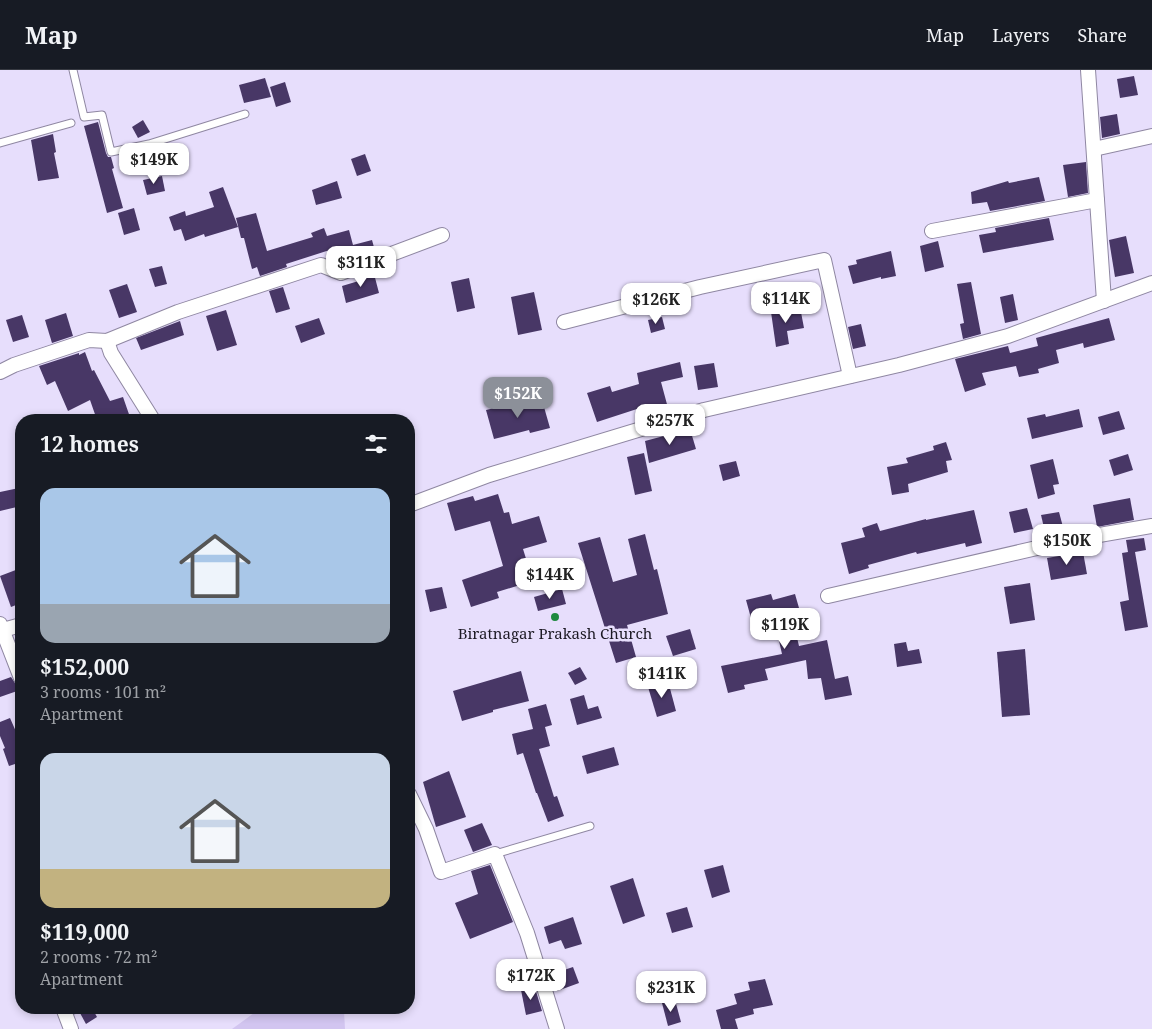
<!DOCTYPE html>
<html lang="en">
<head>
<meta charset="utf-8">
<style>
  body { margin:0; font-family:"Noto Serif",serif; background:#20242c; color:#f1f3f6; height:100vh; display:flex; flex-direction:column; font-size:19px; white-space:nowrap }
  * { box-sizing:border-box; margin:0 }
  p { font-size:16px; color:#9ea1a6 }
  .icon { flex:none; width:28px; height:28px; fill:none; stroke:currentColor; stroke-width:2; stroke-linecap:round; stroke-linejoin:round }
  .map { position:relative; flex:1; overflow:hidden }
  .panel { position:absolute; left:15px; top:344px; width:400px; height:600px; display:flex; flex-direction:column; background:#171b24; border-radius:20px; box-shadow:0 2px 8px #0003 }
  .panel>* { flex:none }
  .price { position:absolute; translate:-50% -42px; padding:0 11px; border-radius:10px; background:#fff; color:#222; font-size:16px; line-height:32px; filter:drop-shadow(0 1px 2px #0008) }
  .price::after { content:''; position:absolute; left:50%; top:30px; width:15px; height:11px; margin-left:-8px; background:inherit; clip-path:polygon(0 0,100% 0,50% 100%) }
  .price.current { background:#8c9099; color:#fff }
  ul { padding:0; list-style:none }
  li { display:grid; align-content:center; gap:10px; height:265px; padding:0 25px }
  li span { display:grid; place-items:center; height:155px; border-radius:15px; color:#555 }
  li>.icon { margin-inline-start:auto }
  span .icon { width:90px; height:90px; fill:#fffc; stroke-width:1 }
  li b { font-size:21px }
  h2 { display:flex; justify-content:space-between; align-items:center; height:60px; padding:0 25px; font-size:21px }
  header { display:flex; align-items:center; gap:30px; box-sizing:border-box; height:70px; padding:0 25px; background:#171b24; border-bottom:1px solid #363941 }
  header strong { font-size:24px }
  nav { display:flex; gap:28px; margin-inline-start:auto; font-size:18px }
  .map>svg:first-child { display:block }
</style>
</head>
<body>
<header>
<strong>Map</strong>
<nav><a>Map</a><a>Layers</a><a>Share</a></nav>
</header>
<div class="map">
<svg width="1152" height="959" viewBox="0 0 1152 959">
  <rect width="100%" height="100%" fill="#e7defc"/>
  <path fill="#d2c5f0" d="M261,938H341L344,941L345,959H232Z"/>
  <g fill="#483766">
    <path d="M1134,6L1138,25L1120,28L1117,9Z"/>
    <path d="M265,8L271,27L244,33L239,15Z"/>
    <path d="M285,12L291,32L276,37L270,17Z"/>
    <path d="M1117,44L1120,64L1102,68L1100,47Z"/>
    <path d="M143,50L150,62L138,68L132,57Z"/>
    <path d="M98,52L106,83L108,87H111L114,98L112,99L123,138L107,143L84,56Z"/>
    <path d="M53,64L56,82L54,83L59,108L38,111L31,70Z"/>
    <path d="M365,84L371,101L357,106L351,89Z"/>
    <path d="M1086,92L1088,123L1068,127L1063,95Z"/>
    <path d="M162,106L165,121L147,125L143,110Z"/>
    <path d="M1039,107L1045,131L990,141L987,132L972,134L971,122L1008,111L1009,113Z"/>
    <path d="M337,111L342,128L316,135L312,120Z"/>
    <path d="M223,117L238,157L205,167L204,164L185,171L181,159L174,161L169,147L185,141L186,146L214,137L209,122Z"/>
    <path d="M134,138L140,160L124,165L118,143Z"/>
    <path d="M256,143L267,181L313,167L311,163L324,158L327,166L349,160L353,175L372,170L375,181L356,188L355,185L339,190L336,178L286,194L287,197L260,206L257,197L252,199L244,168H241L236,148Z"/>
    <path d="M1049,148L1054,170L983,183L979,165L996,162L995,158Z"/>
    <path d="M1126,166L1134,203L1115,207L1109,170Z"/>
    <path d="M938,171L944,197L925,202L920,176Z"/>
    <path d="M891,181L896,206L881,209V207L853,214L848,196L857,194L856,190Z"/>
    <path d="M162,196L167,214L155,217L149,199Z"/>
    <path d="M373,200L379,223L346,233L342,216L362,210L361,205Z"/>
    <path d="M469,208L475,238L457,242L451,212Z"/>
    <path d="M971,212L981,264L963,269L960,254L964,253L957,214Z"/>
    <path d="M127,214L137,242L119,248L109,220Z"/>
    <path d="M283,217L290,239L276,243L269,221Z"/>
    <path d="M534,222L542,260L518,265L511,227Z"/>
    <path d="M1013,224L1018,250L1005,253L1000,227Z"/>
    <path d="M800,237L804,258L787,261L789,274L776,277L771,242Z"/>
    <path d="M226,240L237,275L217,281L206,246Z"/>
    <path d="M66,243L73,266L52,273L45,250Z"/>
    <path d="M22,245L29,267L13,272L6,250Z"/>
    <path d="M662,247L665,259L651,263L648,250Z"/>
    <path d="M319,248L325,264L301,273L295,256Z"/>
    <path d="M1109,248L1115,270L1084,278L1083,273L1056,280L1059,293L1038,299L1039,303L1019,307L1016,296L982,303L986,315L965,322L955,289L1008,276L1010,283L1038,276L1036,268Z"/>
    <path d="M180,251L184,265L141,280L136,268Z"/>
    <path d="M861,254L866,276L853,279L848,257Z"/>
    <path d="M85,282L92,301L94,300L110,331L123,327L131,350H97L90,330L68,341L55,311L47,315L39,296L79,283V285Z"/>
    <path d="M680,292L683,307L661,312L668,338L642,345L640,338L597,352L587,323L610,316L612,322L639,314L637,303Z"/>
    <path d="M714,293L718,317L698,320L694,296Z"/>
    <path d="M542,330L550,358L530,363L529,360L494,369L486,340L507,335L508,339Z"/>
    <path d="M1079,339L1083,357L1032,369L1027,348L1045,344L1046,347Z"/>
    <path d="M1119,341L1125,359L1103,365L1098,347Z"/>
    <path d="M690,359L696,379L649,393L645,371Z"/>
    <path d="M946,372L952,390L946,391L948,402L908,414L909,422L892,425L887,397L908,393L906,388L934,380L933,376Z"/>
    <path d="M644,383L652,421L635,425L627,387Z"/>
    <path d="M1128,384L1133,400L1114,406L1109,390Z"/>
    <path d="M1053,389L1059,414L1053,415L1055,424L1038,429L1030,395Z"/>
    <path d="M736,391L740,406L723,411L719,395Z"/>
    <path d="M19,418L21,436L0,441V422Z"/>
    <path d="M498,424L504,443L509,442L512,454L539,446L547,472L523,479L533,511L497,522L499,528L471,537L462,510L503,496L490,451L455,461L447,433L473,426L475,431Z"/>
    <path d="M1130,428L1134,450L1097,457L1093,435Z"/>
    <path d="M1027,438L1033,459L1014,463L1009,442Z"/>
    <path d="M974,440L982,473L966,477L965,473L917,484L916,482L868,495L869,498L849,504L841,473L865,467L862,458L877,453L880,461L926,449V450Z"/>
    <path d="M1059,442L1063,457L1045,462L1041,445Z"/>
    <path d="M645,464L654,500L657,499L668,544L627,555L636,587L616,593L578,473L600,467L613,512L637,505L628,469Z"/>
    <path d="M1144,468L1146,480L1135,482L1148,557L1125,561L1120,532L1129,530L1122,483L1128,482L1126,470Z"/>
    <path d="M1083,482L1087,504L1051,510L1047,488Z"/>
    <path d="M21,498V533L11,537L0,506Z"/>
    <path d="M1030,513L1035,550L1010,554L1004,517Z"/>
    <path d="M442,517L447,538L430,542L425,520Z"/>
    <path d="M562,519L566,534L538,541L534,527Z"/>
    <path d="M771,524L773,530L795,524L801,545L792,547L799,576L827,570L835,609L848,606L852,625L825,630L821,608L808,609L806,590L765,599L768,610L744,615L745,619L728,623L721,596L782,584L775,553L754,559L746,530Z"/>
    <path d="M690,559L696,579L673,586L666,566Z"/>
    <path d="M906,572L908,581L919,579L922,593L897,597L894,574Z"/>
    <path d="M1025,579L1030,645L1002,647L997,582Z"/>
    <path d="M580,597L587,609L575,615L568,603Z"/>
    <path d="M521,601L529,631L493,640V642L462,651L453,621Z"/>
    <path d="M11,607L20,620L0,627V611Z"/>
    <path d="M668,611L676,641L657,647L648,617Z"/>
    <path d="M584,625L588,639L598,636L602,648L577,655L570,629Z"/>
    <path d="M546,634L552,655L545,657L550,676L539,679L554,727L557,726L564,746L548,752L537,723H536L523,683L517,685L512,664L533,659L528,639Z"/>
    <path d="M10,648L21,673V692L9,696L3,679L5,678L0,666V652Z"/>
    <path d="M614,677L619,695L587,704L582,686Z"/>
    <path d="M449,701L466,747L436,757L423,712Z"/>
    <path d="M482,753L492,775L473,782L464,760Z"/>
    <path d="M490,795L513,852L470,869L455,833L478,824L471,801Z"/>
    <path d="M723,795L730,822L712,828L704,800Z"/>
    <path d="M633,808L645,846L623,854L610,816Z"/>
    <path d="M687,837L693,857L672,863L666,843Z"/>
    <path d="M573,847L582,874L565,879L561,870L549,874L544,857Z"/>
    <path d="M573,897L579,913L557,921L552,904Z"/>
    <path d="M765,909L773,935L753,939L754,944L735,949L738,959H721L716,940L737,934L734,924L750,920L748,912Z"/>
    <path d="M535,918L542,941L526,945L521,920Z"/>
    <path d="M675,930L681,952L668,956L662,933Z"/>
    <path d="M86,938H92L97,947L86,954L80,943Z"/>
  </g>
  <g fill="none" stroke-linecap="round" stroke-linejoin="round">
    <defs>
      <g id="lane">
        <path d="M73,0L84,47L102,45L111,82L149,74L245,44"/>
        <path d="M0,73L71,53"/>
        <path d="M495,784L590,756"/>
        <path d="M65,943L79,938"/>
      </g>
      <g id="street">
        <path d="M1088,0L1104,231"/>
        <path d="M1094,79L1152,66"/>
        <path d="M932,161L1097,130"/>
        <path d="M564,252L700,217L824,190L850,306"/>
        <path d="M107,271L111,283L153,350"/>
        <path d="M0,302L14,295L89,270L107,271L178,242L321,195L341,203L442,165"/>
        <path d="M409,435L489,405L704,340L899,295L1008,266L1152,213"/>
        <path d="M828,526L1076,469L1152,456"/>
        <path d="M0,554L21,608"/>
        <path d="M3,560L21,555"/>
        <path d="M409,724L426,759L441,802L495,784L527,863L557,959"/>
        <path d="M63,938L71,959"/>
      </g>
    </defs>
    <use href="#lane" stroke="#8f87a2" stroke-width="9"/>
    <use href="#street" stroke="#8f87a2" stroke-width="16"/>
    <use href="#lane" stroke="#fff" stroke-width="7"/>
    <use href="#street" stroke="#fff" stroke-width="14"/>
  </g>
  <circle fill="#1e893f" stroke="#e7defc" stroke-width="2" cx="555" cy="547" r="5"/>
  <g text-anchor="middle" stroke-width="5" stroke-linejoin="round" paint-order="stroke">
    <g font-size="15" fill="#1c1923" stroke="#e7defc">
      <text x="555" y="569">Biratnagar Prakash Church</text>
    </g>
  </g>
</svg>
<b class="price" style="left:154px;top:115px">$149K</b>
<b class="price" style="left:361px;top:218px">$311K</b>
<b class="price" style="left:786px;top:254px">$114K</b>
<b class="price" style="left:656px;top:255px">$126K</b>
<b class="price current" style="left:518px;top:349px">$152K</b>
<b class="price" style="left:670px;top:376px">$257K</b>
<b class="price" style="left:1067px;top:496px">$150K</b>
<b class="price" style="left:550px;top:530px">$144K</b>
<b class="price" style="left:785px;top:580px">$119K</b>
<b class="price" style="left:662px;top:629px">$141K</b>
<b class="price" style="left:531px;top:931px">$172K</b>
<b class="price" style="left:671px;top:943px">$231K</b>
<section class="panel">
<h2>12 homes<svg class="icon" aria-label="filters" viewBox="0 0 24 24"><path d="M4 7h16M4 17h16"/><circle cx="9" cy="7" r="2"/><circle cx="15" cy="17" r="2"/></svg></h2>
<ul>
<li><span style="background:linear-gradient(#a9c7e8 75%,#9aa5b1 0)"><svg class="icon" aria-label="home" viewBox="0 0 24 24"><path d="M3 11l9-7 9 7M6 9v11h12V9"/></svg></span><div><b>$152,000</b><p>3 rooms · 101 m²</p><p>Apartment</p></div></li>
<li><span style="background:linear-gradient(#c9d6e8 75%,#c2b280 0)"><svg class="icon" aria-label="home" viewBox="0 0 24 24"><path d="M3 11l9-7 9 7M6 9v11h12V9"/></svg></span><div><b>$119,000</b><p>2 rooms · 72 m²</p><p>Apartment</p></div></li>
</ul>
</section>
</div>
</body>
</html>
